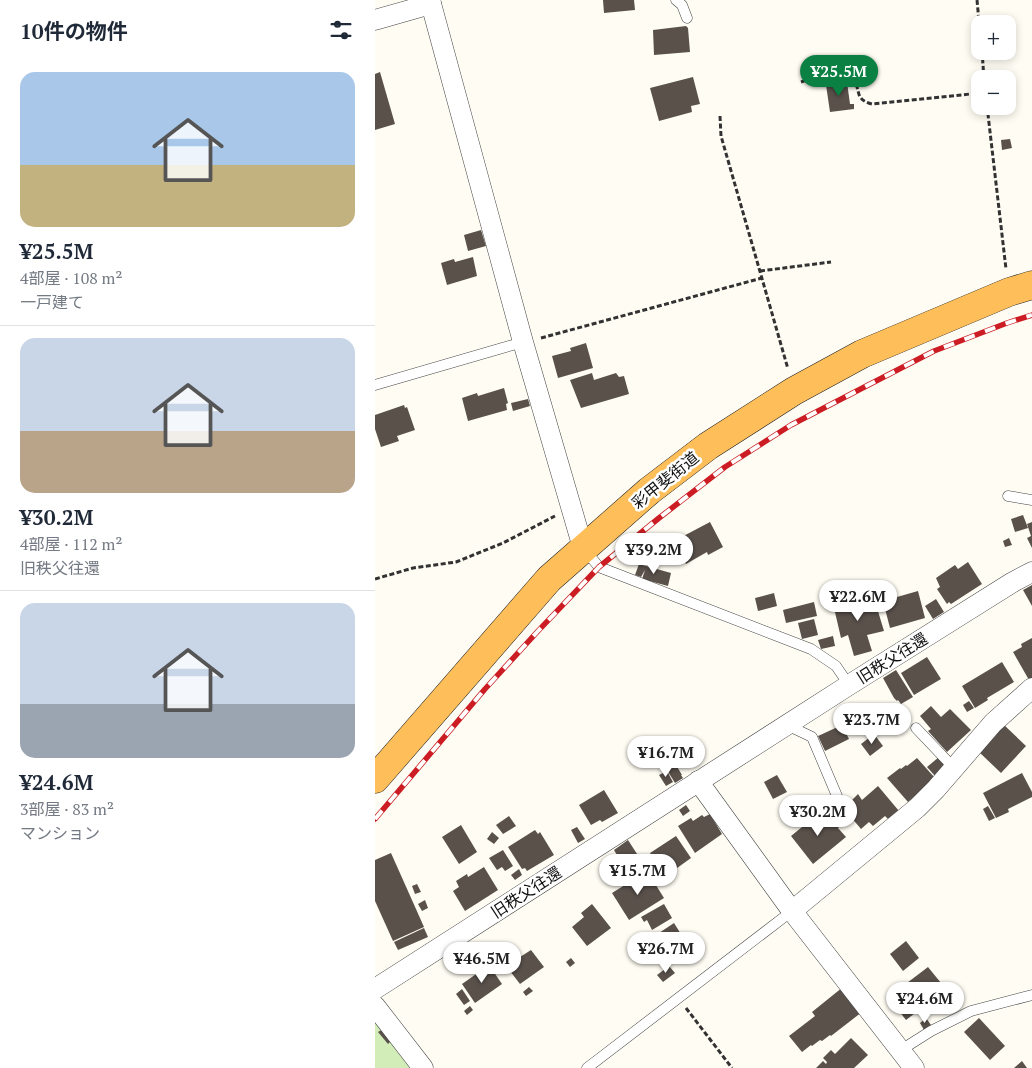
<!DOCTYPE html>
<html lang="ja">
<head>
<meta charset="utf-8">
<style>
  body { margin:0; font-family:"PT Serif","Noto Sans JP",serif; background:#f6f6f7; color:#1f2937; height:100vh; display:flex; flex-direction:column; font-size:19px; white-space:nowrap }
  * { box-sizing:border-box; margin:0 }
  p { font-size:16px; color:#747a83 }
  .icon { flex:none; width:28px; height:28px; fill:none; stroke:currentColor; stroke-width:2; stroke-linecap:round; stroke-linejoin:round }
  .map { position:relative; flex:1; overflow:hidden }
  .side { display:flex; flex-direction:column; background:#fff; width:375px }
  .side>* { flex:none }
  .fabs { position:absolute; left:596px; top:15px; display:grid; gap:10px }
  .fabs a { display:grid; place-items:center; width:45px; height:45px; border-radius:10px; background:#fff; box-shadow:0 2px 8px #0003; font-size:25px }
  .price { position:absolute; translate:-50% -42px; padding:0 11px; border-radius:18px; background:#fff; color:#222; font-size:16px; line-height:32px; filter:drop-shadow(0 1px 2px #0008) }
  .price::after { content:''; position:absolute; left:50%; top:30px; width:15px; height:11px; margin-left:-8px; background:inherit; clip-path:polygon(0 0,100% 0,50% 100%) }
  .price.on { background:#0b8043; color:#fff }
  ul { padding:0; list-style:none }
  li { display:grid; align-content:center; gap:10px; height:265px; padding:0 20px }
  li+li { border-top:1px solid #e0e1e3 }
  li span { display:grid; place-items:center; height:155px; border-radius:15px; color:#555 }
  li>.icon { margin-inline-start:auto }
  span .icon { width:90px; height:90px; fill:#fffc; stroke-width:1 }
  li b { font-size:21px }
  h2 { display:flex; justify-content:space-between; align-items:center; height:60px; padding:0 20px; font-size:21px }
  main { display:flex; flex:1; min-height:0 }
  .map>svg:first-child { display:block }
</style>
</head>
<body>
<main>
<section class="side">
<h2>10件の物件<svg class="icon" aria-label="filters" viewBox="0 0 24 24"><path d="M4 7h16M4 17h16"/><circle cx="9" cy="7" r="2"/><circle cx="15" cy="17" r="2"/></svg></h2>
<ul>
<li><span style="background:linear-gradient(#a9c7e8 60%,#c2b280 0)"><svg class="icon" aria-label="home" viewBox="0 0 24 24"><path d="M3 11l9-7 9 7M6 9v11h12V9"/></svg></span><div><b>¥25.5M</b><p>4部屋 · 108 m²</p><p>一戸建て</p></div></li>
<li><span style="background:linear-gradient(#c9d6e8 60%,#b9a48a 0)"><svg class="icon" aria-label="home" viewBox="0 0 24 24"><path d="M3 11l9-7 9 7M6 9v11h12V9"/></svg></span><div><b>¥30.2M</b><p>4部屋 · 112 m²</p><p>旧秩父往還</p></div></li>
<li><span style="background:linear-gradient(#c9d6e8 65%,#9aa5b1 0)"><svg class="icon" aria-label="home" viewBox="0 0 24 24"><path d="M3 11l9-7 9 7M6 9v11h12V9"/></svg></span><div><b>¥24.6M</b><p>3部屋 · 83 m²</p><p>マンション</p></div></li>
</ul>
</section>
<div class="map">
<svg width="657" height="1068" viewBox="0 0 657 1068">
  <rect width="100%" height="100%" fill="#fffdf3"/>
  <path fill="#d3edb9" d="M0,1016L40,1068H0Z"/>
  <g fill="#5a514b">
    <path d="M228,0H259L260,10L229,13Z"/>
    <path d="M311,26L313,28L315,52L279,55L278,30Z"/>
    <path d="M5,72L20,124L0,130V74Z"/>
    <path d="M318,77L325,104L316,106L317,112L284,121L275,88Z"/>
    <path d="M472,82L475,104H479V109L455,112L451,85Z"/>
    <path d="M635,139L637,148L627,150L626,140Z"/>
    <path d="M106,230L111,246L93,251L89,235Z"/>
    <path d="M98,257L102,276L72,285L66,263L79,259L80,262Z"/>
    <path d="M211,343L218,368L183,378L177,356L196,351L195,348Z"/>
    <path d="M217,373L219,380L241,373L244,377L249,376L254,394L206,408L195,380Z"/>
    <path d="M129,388L133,403L131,404L132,410L93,421L87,398L102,393L103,396Z"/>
    <path d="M153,399L155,406L138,411L136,403Z"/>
    <path d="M29,405L30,408L32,407L40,430L22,436L24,441L6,447L0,429V415Z"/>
    <path d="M648,515L653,528L640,532L636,519Z"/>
    <path d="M335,522L348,547L333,555L332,552L311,564L307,556L305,558L301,551L304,550L299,541Z"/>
    <path d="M657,522V548L652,538L656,536L652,524Z"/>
    <path d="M634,538L637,545L630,547L628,541Z"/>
    <path d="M593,562L607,584L576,604L574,602L572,604L562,589L565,587L561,578L580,565L583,569Z"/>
    <path d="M264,564L296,573L293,586L267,579L270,570L266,577L260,575Z"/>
    <path d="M657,585V606L648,590Z"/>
    <path d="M543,591L550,618L515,628L508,601Z"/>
    <path d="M465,592L469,606L499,598L509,631L492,635L497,651L479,656L473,635L466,638L456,595Z"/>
    <path d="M399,593L402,606L383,611L380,598Z"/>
    <path d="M561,599L569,612L558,619L550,606Z"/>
    <path d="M439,602L442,616L411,623L408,610Z"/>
    <path d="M439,619L443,635L427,639L423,623Z"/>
    <path d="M458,636L460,646L446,649L443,640Z"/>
    <path d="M657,638V679L654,680L638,652L647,647L646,644Z"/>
    <path d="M552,657L566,679L539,695L526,673Z"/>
    <path d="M627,662L639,682L612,698L613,700L600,708L587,686Z"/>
    <path d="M521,670L538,697L526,704L523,700L522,701L519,698L508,678Z"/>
    <path d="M594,701L599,708L592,712L588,705Z"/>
    <path d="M556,706L566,717L575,709L596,730L572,752L553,731L556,729L545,716Z"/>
    <path d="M628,724L651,746L626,773L603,751Z"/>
    <path d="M467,725L474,739L450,751L443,736Z"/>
    <path d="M499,734L508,746L495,756L486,744Z"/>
    <path d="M292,754L298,764L292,769L285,759Z"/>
    <path d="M564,757L572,767L560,776L552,767Z"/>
    <path d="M542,758L560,778L533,802L512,778L525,768L526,769L531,765L532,766Z"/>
    <path d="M301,765L307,775H306L308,778L300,783L292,770Z"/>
    <path d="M292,771L298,782L291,786L284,775Z"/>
    <path d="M647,773L657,792V797L633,809L634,812L621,818L608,793Z"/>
    <path d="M402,775L412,792L398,799L389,782Z"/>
    <path d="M503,786L524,811L514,820L510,816L498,826L494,822L486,829L470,810L478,803L476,801L483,794L487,800Z"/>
    <path d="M229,790L243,813L227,822L225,820L216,825L204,805Z"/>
    <path d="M311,805L315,811L308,816L304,810Z"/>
    <path d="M613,806L620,818L614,821L608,809Z"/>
    <path d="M335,814L347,834L320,853L303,826L316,818L318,821L327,815L329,817Z"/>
    <path d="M443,814L450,822L457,816L465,826L463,828L471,837L438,864L416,836Z"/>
    <path d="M134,816L141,826L128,834L121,825Z"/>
    <path d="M86,825L102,852L84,864L67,837Z"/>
    <path d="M202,827L210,839L203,843L196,830Z"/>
    <path d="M160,830L163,834L165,832L179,855L152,871L150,868L147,869L133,847Z"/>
    <path d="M117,832L124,838L119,844L112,839Z"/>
    <path d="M301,836L316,858L291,876L290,874L283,880L270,860L277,856L275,853Z"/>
    <path d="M253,840L264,857L249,867L239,850Z"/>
    <path d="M128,850L138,866L130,871L127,867L122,870L114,858Z"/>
    <path d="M16,853L49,927L18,941L0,901V860Z"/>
    <path d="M109,867L123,890L90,911L78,891L84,887L81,881L92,874L93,877Z"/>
    <path d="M144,869L147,875L140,880L136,875Z"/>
    <path d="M269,873L274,874L289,898L254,920L237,893Z"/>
    <path d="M42,884L46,892L40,894L37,886Z"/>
    <path d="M50,900L53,908L47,911L43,904Z"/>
    <path d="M217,904L236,928L212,946L197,927L209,917L206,913Z"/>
    <path d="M289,904L297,918L277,930L272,920L269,922L266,917Z"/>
    <path d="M299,923L317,952L299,963L281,935Z"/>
    <path d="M49,928L53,937L23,950L19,942Z"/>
    <path d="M531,941L544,958L528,971L515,954Z"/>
    <path d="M156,950L169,967L145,984L131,966Z"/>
    <path d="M196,958L200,963L195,967L191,962Z"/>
    <path d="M114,965L127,984L100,1003L87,984Z"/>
    <path d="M294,966L300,973L288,982L282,975Z"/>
    <path d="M553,967L566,983L564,985L569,991L531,1020L521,1007L523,1005L515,994L527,985L528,986Z"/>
    <path d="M154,987L158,991L151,996L148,992Z"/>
    <path d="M468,987L487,1012L456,1036L455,1035L447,1041L445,1040L437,1046L436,1045L427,1052L414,1036L440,1016L437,1012Z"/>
    <path d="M87,989L95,1001L89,1005L81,994Z"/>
    <path d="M95,1006L98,1010L92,1015L89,1011Z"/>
    <path d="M551,1018L556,1025L549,1030L545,1023Z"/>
    <path d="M604,1018L630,1046L615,1060L589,1032Z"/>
    <path d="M8,1029L17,1040L13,1044L3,1032Z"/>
    <path d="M476,1038L493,1055L479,1068H441L448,1061L451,1064L452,1062L448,1058L456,1050L460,1054Z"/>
    <path d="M647,1061L652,1068H639Z"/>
  </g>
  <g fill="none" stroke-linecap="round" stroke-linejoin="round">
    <defs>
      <g id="service">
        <path d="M301,0L307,5L312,18"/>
        <path d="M0,385L148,342"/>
        <path d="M633,496L657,500"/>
        <path d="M209,549L224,567L436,649L461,666L474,685"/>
        <path d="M412,725L437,737L462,796"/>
        <path d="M541,728L579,768"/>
        <path d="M526,1050L556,1031L596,1011L657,995"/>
        <path d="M212,1068L417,911"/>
      </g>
      <g id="minor">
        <path d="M55,0L148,342L208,548"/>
        <path d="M0,20L56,4"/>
        <path d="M323,781L417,911L539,1068"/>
        <path d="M417,911L542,808L561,789L618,723L657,688"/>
        <path d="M0,989L474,685L638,582L657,572"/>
        <path d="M0,1006L48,1068"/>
      </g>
      <path id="trunk" d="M0,779L174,579L274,491L333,446L419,391L487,354L634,292L657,285"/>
    </defs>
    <use href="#service" stroke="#434343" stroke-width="11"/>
    <use href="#minor" stroke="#434343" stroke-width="21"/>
    <use href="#trunk" stroke="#212121" stroke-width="29"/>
    <g stroke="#323232" stroke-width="3" stroke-dasharray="5 2.5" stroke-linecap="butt">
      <path d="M602,0L605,33"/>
      <path d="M607,51L609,79"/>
      <path d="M426,82C438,78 466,68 476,78C488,88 477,99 497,104L605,93"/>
      <path d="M612,106L631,269"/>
      <path d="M345,116L346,136L413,369"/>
      <path d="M385,271L456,262"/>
      <path d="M166,338L387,278"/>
      <path d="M0,579L38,568L81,562L128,543L180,516"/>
      <path d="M311,1008L357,1068"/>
    </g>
    <use href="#service" stroke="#fff" stroke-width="10"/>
    <use href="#minor" stroke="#fff" stroke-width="20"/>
    <use href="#trunk" stroke="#febf5b" stroke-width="28"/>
    <defs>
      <path id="rail" d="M0,819L110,689L163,631L224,567L284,518L350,467L416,425L559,351L632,323L657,315"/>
    </defs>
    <use href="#rail" stroke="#cb1d23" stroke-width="5.5"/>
    <use href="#rail" stroke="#fff" stroke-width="4" stroke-dasharray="11" stroke-linecap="butt"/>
  </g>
  <g text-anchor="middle" stroke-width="5" stroke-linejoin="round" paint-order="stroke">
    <g font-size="16" fill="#101010" stroke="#fff">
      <text transform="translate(290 480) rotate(-39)" y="6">彩甲斐街道</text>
      <text transform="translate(517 658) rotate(-32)" y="6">旧秩父往還</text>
      <text transform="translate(151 892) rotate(-33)" y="6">旧秩父往還</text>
    </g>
  </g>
</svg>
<div class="fabs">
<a>+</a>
<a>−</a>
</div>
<b class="price on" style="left:464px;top:97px">¥25.5M</b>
<b class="price" style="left:279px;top:575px">¥39.2M</b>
<b class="price" style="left:483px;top:622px">¥22.6M</b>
<b class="price" style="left:497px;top:745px">¥23.7M</b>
<b class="price" style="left:291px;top:778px">¥16.7M</b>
<b class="price" style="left:443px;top:837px">¥30.2M</b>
<b class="price" style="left:263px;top:896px">¥15.7M</b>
<b class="price" style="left:291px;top:974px">¥26.7M</b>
<b class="price" style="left:107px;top:984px">¥46.5M</b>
<b class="price" style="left:550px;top:1024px">¥24.6M</b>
</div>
</main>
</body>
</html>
